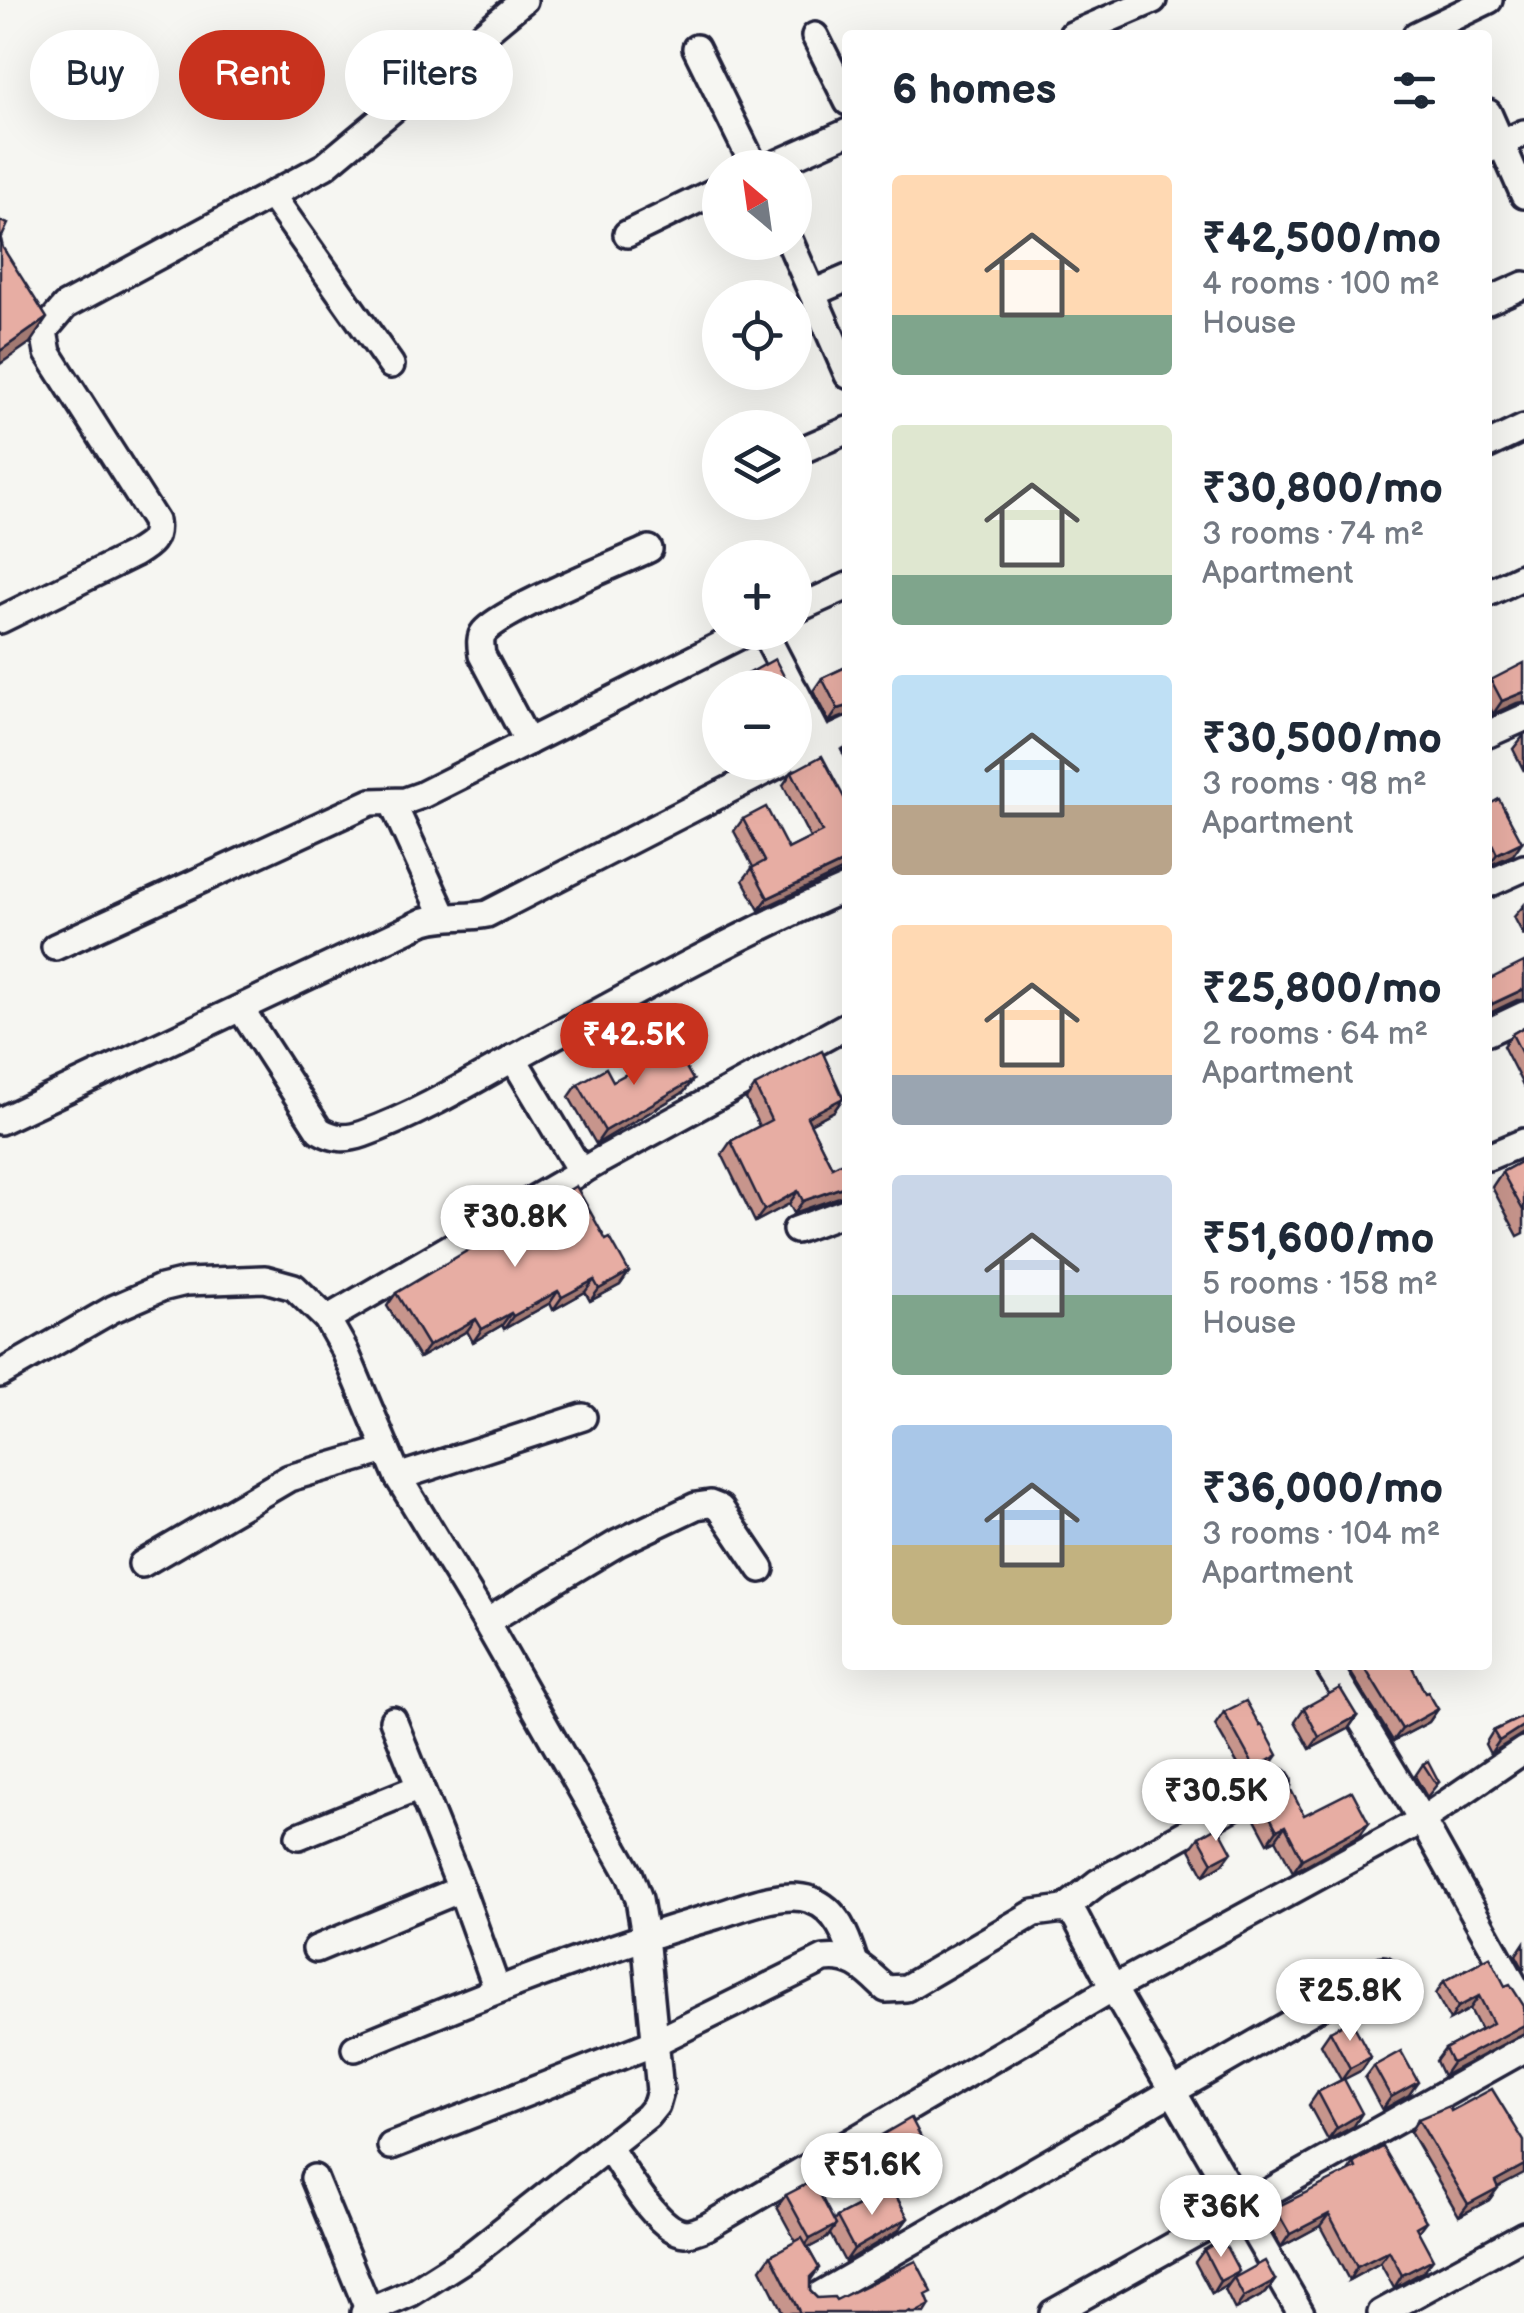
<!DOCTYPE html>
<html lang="en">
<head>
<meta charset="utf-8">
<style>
  body { margin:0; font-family:"Balsamiq Sans",sans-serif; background:#f2f2f3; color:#1f2937; height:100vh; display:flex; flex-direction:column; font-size:38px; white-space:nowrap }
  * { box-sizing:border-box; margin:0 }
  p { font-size:32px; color:#747a83 }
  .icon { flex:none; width:55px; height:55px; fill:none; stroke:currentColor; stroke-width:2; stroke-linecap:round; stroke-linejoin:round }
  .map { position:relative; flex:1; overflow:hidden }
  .panel { position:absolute; left:842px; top:30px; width:650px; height:1640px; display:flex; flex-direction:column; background:#fff; border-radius:10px; box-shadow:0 10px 40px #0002 }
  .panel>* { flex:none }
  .guide { position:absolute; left:30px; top:30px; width:662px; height:90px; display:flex; gap:20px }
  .needle { width:65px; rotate:331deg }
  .fabs { position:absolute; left:702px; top:150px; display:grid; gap:20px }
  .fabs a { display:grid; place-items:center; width:110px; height:110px; border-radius:50%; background:#fff; box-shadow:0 10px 40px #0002; font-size:50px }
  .price { position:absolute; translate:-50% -85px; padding:0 22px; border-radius:35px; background:#fff; color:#222; font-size:32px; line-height:65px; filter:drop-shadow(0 2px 5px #0008) }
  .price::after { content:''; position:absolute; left:50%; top:60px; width:30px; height:22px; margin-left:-15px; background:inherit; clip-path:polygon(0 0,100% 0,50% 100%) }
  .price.active { background:#c8321e; color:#fff }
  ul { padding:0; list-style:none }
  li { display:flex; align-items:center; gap:30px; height:250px; padding:0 50px }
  li span { display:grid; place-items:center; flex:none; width:280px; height:200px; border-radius:10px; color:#555 }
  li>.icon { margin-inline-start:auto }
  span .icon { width:120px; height:120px; fill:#fffc; stroke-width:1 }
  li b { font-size:42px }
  h2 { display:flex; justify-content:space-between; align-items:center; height:120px; padding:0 50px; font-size:42px }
  .chip { padding:0 35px; border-radius:45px; background:#fff; box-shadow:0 10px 40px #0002; font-size:35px; line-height:90px }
  .chip.active { background:#c8321e; color:#fff }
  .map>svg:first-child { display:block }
</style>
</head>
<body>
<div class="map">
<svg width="1524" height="2313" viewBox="0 0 1524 2313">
  <rect width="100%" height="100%" fill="#f6f6f2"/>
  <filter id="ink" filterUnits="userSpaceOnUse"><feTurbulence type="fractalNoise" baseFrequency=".01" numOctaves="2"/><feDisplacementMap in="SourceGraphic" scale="20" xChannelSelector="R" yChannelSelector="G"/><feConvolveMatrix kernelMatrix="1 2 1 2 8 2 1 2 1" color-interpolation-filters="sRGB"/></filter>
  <g filter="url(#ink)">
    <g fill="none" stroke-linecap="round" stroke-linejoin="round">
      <defs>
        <g id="minor">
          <path d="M1072,35L1153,0"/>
          <path d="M1416,35L1489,0"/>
          <path d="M815,36L848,102"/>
          <path d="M696,48L755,168"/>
          <path d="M1488,113L1524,195"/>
          <path d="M1488,150L1524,133"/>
          <path d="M767,168L848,132"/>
          <path d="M272,196L391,365"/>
          <path d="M627,234L720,189"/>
          <path d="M790,242L848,375"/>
          <path d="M813,293L848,278"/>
          <path d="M1488,301L1524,285"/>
          <path d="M1488,445L1524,428"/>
          <path d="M795,453L848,430"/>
          <path d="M1488,593L1524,576"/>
          <path d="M795,610L848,586"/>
          <path d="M0,620L134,554C149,545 158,540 155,521L48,353L44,331L65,306L325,166L524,0"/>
          <path d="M764,632L793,688"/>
          <path d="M795,691L848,793"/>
          <path d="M1488,734L1524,718"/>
          <path d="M528,742L482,655C481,647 479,638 484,632C502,610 617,564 649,549"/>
          <path d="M795,756L848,731"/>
          <path d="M392,802L444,916"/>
          <path d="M1488,884L1524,868"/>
          <path d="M55,947L371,802L405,801L422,795L747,632"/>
          <path d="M241,1009L319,1130C334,1139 346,1140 363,1134C427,1111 487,1072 547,1040C646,986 745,932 848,887"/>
          <path d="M1488,1032L1524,1015"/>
          <path d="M513,1058L581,1172"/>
          <path d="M0,1121L425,921C446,915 465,918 487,914L783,762"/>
          <path d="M1488,1157L1524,1142"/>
          <path d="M796,1230L848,1211"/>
          <path d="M327,1319L601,1160L848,1025"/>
          <path d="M0,1374L113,1309L161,1288L186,1282L265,1279L294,1287L327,1319L345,1351L398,1477L486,1622L630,1875L639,1899L645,1936L660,2091L656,2105L647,2116L471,2255L411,2293L364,2313"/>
          <path d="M398,1477L583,1417"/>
          <path d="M142,1564L289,1478L386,1450"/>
          <path d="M486,1622L618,1543L696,1506L710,1504L720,1508L761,1569"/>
          <path d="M1328,1665L1422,1820L1524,2003"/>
          <path d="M393,1720L461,1889L497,1989"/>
          <path d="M299,1836L420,1787"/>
          <path d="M1064,1909L1097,1883L1277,1782"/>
          <path d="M316,1949L461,1889"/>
          <path d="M355,2048C473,1999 592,1951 715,1916C743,1908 782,1890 811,1900C837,1909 847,1937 854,1960"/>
          <path d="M391,2146L654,2043L824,1959C853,1955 866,1970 886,1989L906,1988L1034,1913L1064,1909L1075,1916L1113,1988L1422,1820L1524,1750"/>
          <path d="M609,2148C624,2170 657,2231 685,2233C692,2233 701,2229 708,2226L1113,1988L1301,2313"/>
          <path d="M314,2178L369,2311"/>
          <path d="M814,2298L1383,1970"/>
          <path d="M1053,2313L1524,2049"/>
          <path d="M1381,2313L1524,2235"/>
        </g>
      </defs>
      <use href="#minor" stroke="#22223b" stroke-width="32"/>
      <use href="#minor" stroke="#f6f6f2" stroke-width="25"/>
    </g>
    <g fill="#c7958c" stroke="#22223b" stroke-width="2.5">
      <path d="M848,666V715L829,722L813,691L822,678Z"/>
      <path d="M746,675L788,684L786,688H737Z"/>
      <path d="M1491,680L1517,703L1493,714L1488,703V685Z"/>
      <path d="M1524,735V771L1513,749Z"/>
      <path d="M792,772L848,805L759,910L743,880L753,867L734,831L743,819L788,849L810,838L783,785Z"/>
      <path d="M1488,805L1513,855L1488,866Z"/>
      <path d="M1524,905V936L1514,917Z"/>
      <path d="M1524,1027V1087L1503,1046L1512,1034Z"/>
      <path d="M693,1080L684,1092L596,1144L569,1097L578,1084L613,1081Z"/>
      <path d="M755,1086L843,1098L834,1111L810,1124L832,1167L794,1213L789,1204L755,1222L722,1154L731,1141L759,1126L746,1099Z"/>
      <path d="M1524,1160V1233L1518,1236L1492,1187L1502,1172Z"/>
      <path d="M606,1240L629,1272L620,1285L590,1301L585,1292L553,1310L550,1303L504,1329L502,1325L473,1342L467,1331L419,1358L387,1306L396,1293Z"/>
      <path d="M1346,1665H1411L1425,1693L1438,1709L1429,1722L1393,1741Z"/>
      <path d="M1304,1708L1357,1716L1348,1729L1310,1749L1295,1721Z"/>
      <path d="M1224,1712L1260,1726L1269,1768L1247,1780L1215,1725Z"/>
      <path d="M1524,1716V1735L1522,1734L1490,1754L1485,1744L1493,1731Z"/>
      <path d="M1423,1764L1439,1782L1427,1797L1415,1776Z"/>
      <path d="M1262,1802L1304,1815L1369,1823L1360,1835L1293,1872L1276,1839L1268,1843L1253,1815Z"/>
      <path d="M1199,1837L1223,1864L1204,1875L1190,1849Z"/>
      <path d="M1524,1943V1970L1516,1955Z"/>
      <path d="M1490,1957L1524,2033L1443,2076L1436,2061L1445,2049L1481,2030L1470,2009L1450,2020L1436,1994L1444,1981Z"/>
      <path d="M1330,2031L1371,2057L1362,2070L1344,2079L1354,2126L1328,2140L1309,2105L1318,2092L1341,2080L1321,2044Z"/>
      <path d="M1374,2066L1409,2095L1382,2110L1365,2078Z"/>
      <path d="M1418,2119L1498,2187L1489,2200L1459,2216L1410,2132Z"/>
      <path d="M861,2147L933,2160L924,2172L893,2190L908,2218L899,2230L845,2262L830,2234L827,2238L808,2248L819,2268L810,2281V2291L817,2298L836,2300L927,2299L930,2305L925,2313H783L761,2269L771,2255L796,2242L777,2207L786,2195L834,2221L837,2217L873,2198L852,2160Z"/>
      <path d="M1354,2163L1426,2221L1418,2232L1424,2271L1394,2288L1380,2263L1349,2280L1320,2226L1281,2247L1266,2221L1275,2208L1347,2173Z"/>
      <path d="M1204,2250L1235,2277L1275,2280L1266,2293L1235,2310L1225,2290L1229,2284L1212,2294L1195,2262Z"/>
    </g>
    <g fill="#a27972" stroke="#22223b" stroke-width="2.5">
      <path d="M47,318L30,343L0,364V351Z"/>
      <path d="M1524,692V702L1517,703L1493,714L1502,701Z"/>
      <path d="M848,706V715L829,722L838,709Z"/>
      <path d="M1522,842L1513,855L1488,866L1497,854Z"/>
      <path d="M848,860V868L759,910L768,898Z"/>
      <path d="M1524,989V1000H1517L1488,1014V1011L1492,1004Z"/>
      <path d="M693,1080L684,1092L596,1144L605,1131Z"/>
      <path d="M843,1098L834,1111L798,1130L807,1117Z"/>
      <path d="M848,1185V1194L794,1213L803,1201Z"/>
      <path d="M798,1191L789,1204L755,1222L764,1210Z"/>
      <path d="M629,1272L620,1285L590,1301L599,1289Z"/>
      <path d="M594,1280L585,1292L553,1310L562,1297Z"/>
      <path d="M558,1291L550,1303L504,1329L513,1316Z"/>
      <path d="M511,1313L502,1325L473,1342L482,1329Z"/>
      <path d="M476,1319L467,1331L419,1358L428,1346Z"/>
      <path d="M1438,1709L1429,1722L1393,1741L1402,1729Z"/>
      <path d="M1357,1716L1348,1729L1310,1749L1319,1737Z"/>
      <path d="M1524,1725V1735L1522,1734L1490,1754L1499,1741Z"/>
      <path d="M1278,1755L1269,1768L1247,1780L1255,1768Z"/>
      <path d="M1369,1823L1360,1835L1293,1872L1302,1859Z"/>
      <path d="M1285,1826L1276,1839L1268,1843L1277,1830Z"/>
      <path d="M1232,1852L1223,1864L1204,1875L1213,1862Z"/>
      <path d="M1479,1996L1470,2009L1450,2020L1458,2007Z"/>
      <path d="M1524,2025V2033L1443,2076L1452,2063Z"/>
      <path d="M1371,2057L1362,2070L1341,2081L1350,2068Z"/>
      <path d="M1418,2082L1409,2095L1382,2110L1391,2097Z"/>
      <path d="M1362,2113L1354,2126L1328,2140L1337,2128Z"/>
      <path d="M933,2160L924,2172L875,2201L883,2189Z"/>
      <path d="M1524,2165V2173L1486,2193L1495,2181Z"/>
      <path d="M1498,2188L1489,2200L1459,2216L1468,2204Z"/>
      <path d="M1329,2214L1320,2226L1281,2247L1290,2234Z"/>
      <path d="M908,2218L899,2230L845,2262L854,2249Z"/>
      <path d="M836,2225L827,2238L801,2252L810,2239Z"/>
      <path d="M1389,2251L1380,2263L1349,2280L1357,2267Z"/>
      <path d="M1433,2259L1424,2271L1394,2288L1402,2275Z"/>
      <path d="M1239,2271L1229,2284L1212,2294L1220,2281Z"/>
      <path d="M1275,2280L1266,2293L1235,2310L1244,2297Z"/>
    </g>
    <g fill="#e7ada3" stroke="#22223b" stroke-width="2.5">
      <path d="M0,221L8,224L1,239L3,248L47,318L0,351Z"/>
      <path d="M775,659L788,684L781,688H752L746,675Z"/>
      <path d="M1524,663V692L1502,701L1491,680Z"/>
      <path d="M848,666V706L838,709L822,678Z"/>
      <path d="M822,756L848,805V860L768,898L752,868L765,861L743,819L766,807L788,849L822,832L792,772Z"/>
      <path d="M1499,799L1522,842L1497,854L1488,835V805Z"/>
      <path d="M1524,962V989L1492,1004L1488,994V980Z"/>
      <path d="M1524,1027V1058L1512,1034Z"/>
      <path d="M675,1048L693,1080L605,1131L578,1084L606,1068L613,1081Z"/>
      <path d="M822,1051L843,1098L807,1117L832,1167L848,1159V1185L803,1201L798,1191L764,1210L731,1141L771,1120L755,1086Z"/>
      <path d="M1524,1160V1212L1502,1172Z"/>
      <path d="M576,1186L606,1240L610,1238L629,1272L599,1289L594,1280L562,1297L558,1291L513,1316L511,1313L482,1329L476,1319L428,1346L396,1293Z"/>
      <path d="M1363,1665H1411L1425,1693L1428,1692L1438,1709L1402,1729Z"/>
      <path d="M1340,1688L1357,1716L1319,1737L1304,1708Z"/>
      <path d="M1246,1701L1260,1726L1262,1725L1278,1755L1255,1768L1224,1712Z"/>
      <path d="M1524,1716V1725L1499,1741L1493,1731Z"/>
      <path d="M1428,1761L1439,1782L1436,1784L1423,1764Z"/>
      <path d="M1289,1786L1304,1815L1352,1791L1369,1823L1302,1859L1285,1826L1277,1830L1262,1802Z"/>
      <path d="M1218,1826L1232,1852L1213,1862L1199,1837Z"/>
      <path d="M1490,1957L1505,1986L1510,1984L1524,2006V2025L1452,2063L1445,2049L1493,2023L1479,1996L1458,2007L1444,1981Z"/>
      <path d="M1351,2020L1371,2057L1350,2068L1330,2031Z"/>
      <path d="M1401,2051L1418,2082L1391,2097L1374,2066Z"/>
      <path d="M1344,2079L1362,2113L1337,2128L1318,2092Z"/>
      <path d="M1492,2089L1524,2141V2165L1495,2181L1498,2188L1468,2204L1418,2119L1449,2106L1451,2111Z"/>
      <path d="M911,2118L933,2160L883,2189L861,2147Z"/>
      <path d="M1383,2147L1426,2221L1416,2227L1433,2259L1402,2275L1389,2251L1357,2267L1329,2214L1290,2234L1275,2208L1356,2168L1354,2163Z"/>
      <path d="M813,2181L836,2225L810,2239L786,2195Z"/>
      <path d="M892,2189L908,2218L854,2249L837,2217Z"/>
      <path d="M802,2238L819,2268L810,2277V2291L817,2298L834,2297L836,2300L916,2261L932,2292L926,2295L930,2305L915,2313H911L910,2311L907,2313H800L771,2255Z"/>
      <path d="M1222,2239L1239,2271L1220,2281L1204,2250Z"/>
      <path d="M1265,2261L1275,2280L1244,2297L1234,2278Z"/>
    </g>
  </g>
</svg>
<div class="fabs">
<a><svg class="needle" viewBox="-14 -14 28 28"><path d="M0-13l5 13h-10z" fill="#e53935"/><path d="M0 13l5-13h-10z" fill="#747a83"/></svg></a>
<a><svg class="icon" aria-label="locate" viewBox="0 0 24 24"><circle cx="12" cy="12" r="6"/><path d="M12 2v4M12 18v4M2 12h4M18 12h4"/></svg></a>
<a><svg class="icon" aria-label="layers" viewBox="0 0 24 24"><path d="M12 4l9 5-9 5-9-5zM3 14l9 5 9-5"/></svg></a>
<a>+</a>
<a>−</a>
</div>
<b class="price active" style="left:634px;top:1088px">₹42.5K</b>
<b class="price" style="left:515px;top:1270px">₹30.8K</b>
<b class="price" style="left:1216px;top:1844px">₹30.5K</b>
<b class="price" style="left:1350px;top:2044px">₹25.8K</b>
<b class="price" style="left:872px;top:2218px">₹51.6K</b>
<b class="price" style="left:1221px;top:2260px">₹36K</b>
<div class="guide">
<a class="chip">Buy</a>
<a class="chip active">Rent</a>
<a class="chip">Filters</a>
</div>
<section class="panel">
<h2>6 homes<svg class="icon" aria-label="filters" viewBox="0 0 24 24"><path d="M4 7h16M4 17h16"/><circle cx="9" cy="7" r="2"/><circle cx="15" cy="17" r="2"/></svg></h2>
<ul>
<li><span style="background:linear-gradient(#ffd9b3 70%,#7fa58c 0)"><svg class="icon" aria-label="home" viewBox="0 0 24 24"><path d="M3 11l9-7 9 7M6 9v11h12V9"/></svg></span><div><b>₹42,500/mo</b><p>4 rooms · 100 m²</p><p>House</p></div></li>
<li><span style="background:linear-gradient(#dfe7d0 75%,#7fa58c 0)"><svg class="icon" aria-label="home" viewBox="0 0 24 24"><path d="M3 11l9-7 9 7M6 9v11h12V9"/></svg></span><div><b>₹30,800/mo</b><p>3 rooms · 74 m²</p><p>Apartment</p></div></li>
<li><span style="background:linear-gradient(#bfe0f5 65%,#b9a48a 0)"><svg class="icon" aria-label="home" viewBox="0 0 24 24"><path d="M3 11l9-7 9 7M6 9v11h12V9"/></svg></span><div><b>₹30,500/mo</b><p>3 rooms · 98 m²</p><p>Apartment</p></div></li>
<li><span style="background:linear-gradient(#ffd9b3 75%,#9aa5b1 0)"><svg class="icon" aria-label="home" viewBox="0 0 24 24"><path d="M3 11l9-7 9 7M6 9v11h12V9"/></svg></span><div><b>₹25,800/mo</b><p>2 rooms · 64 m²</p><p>Apartment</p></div></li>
<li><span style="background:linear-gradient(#c9d6e8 60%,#7fa58c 0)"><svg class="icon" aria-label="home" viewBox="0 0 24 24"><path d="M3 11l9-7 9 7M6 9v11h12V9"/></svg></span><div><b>₹51,600/mo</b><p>5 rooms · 158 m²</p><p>House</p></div></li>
<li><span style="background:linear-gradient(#a9c7e8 60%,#c2b280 0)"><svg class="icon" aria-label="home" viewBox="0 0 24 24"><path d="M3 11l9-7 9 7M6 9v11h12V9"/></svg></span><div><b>₹36,000/mo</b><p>3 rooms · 104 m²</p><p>Apartment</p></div></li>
</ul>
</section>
</div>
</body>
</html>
